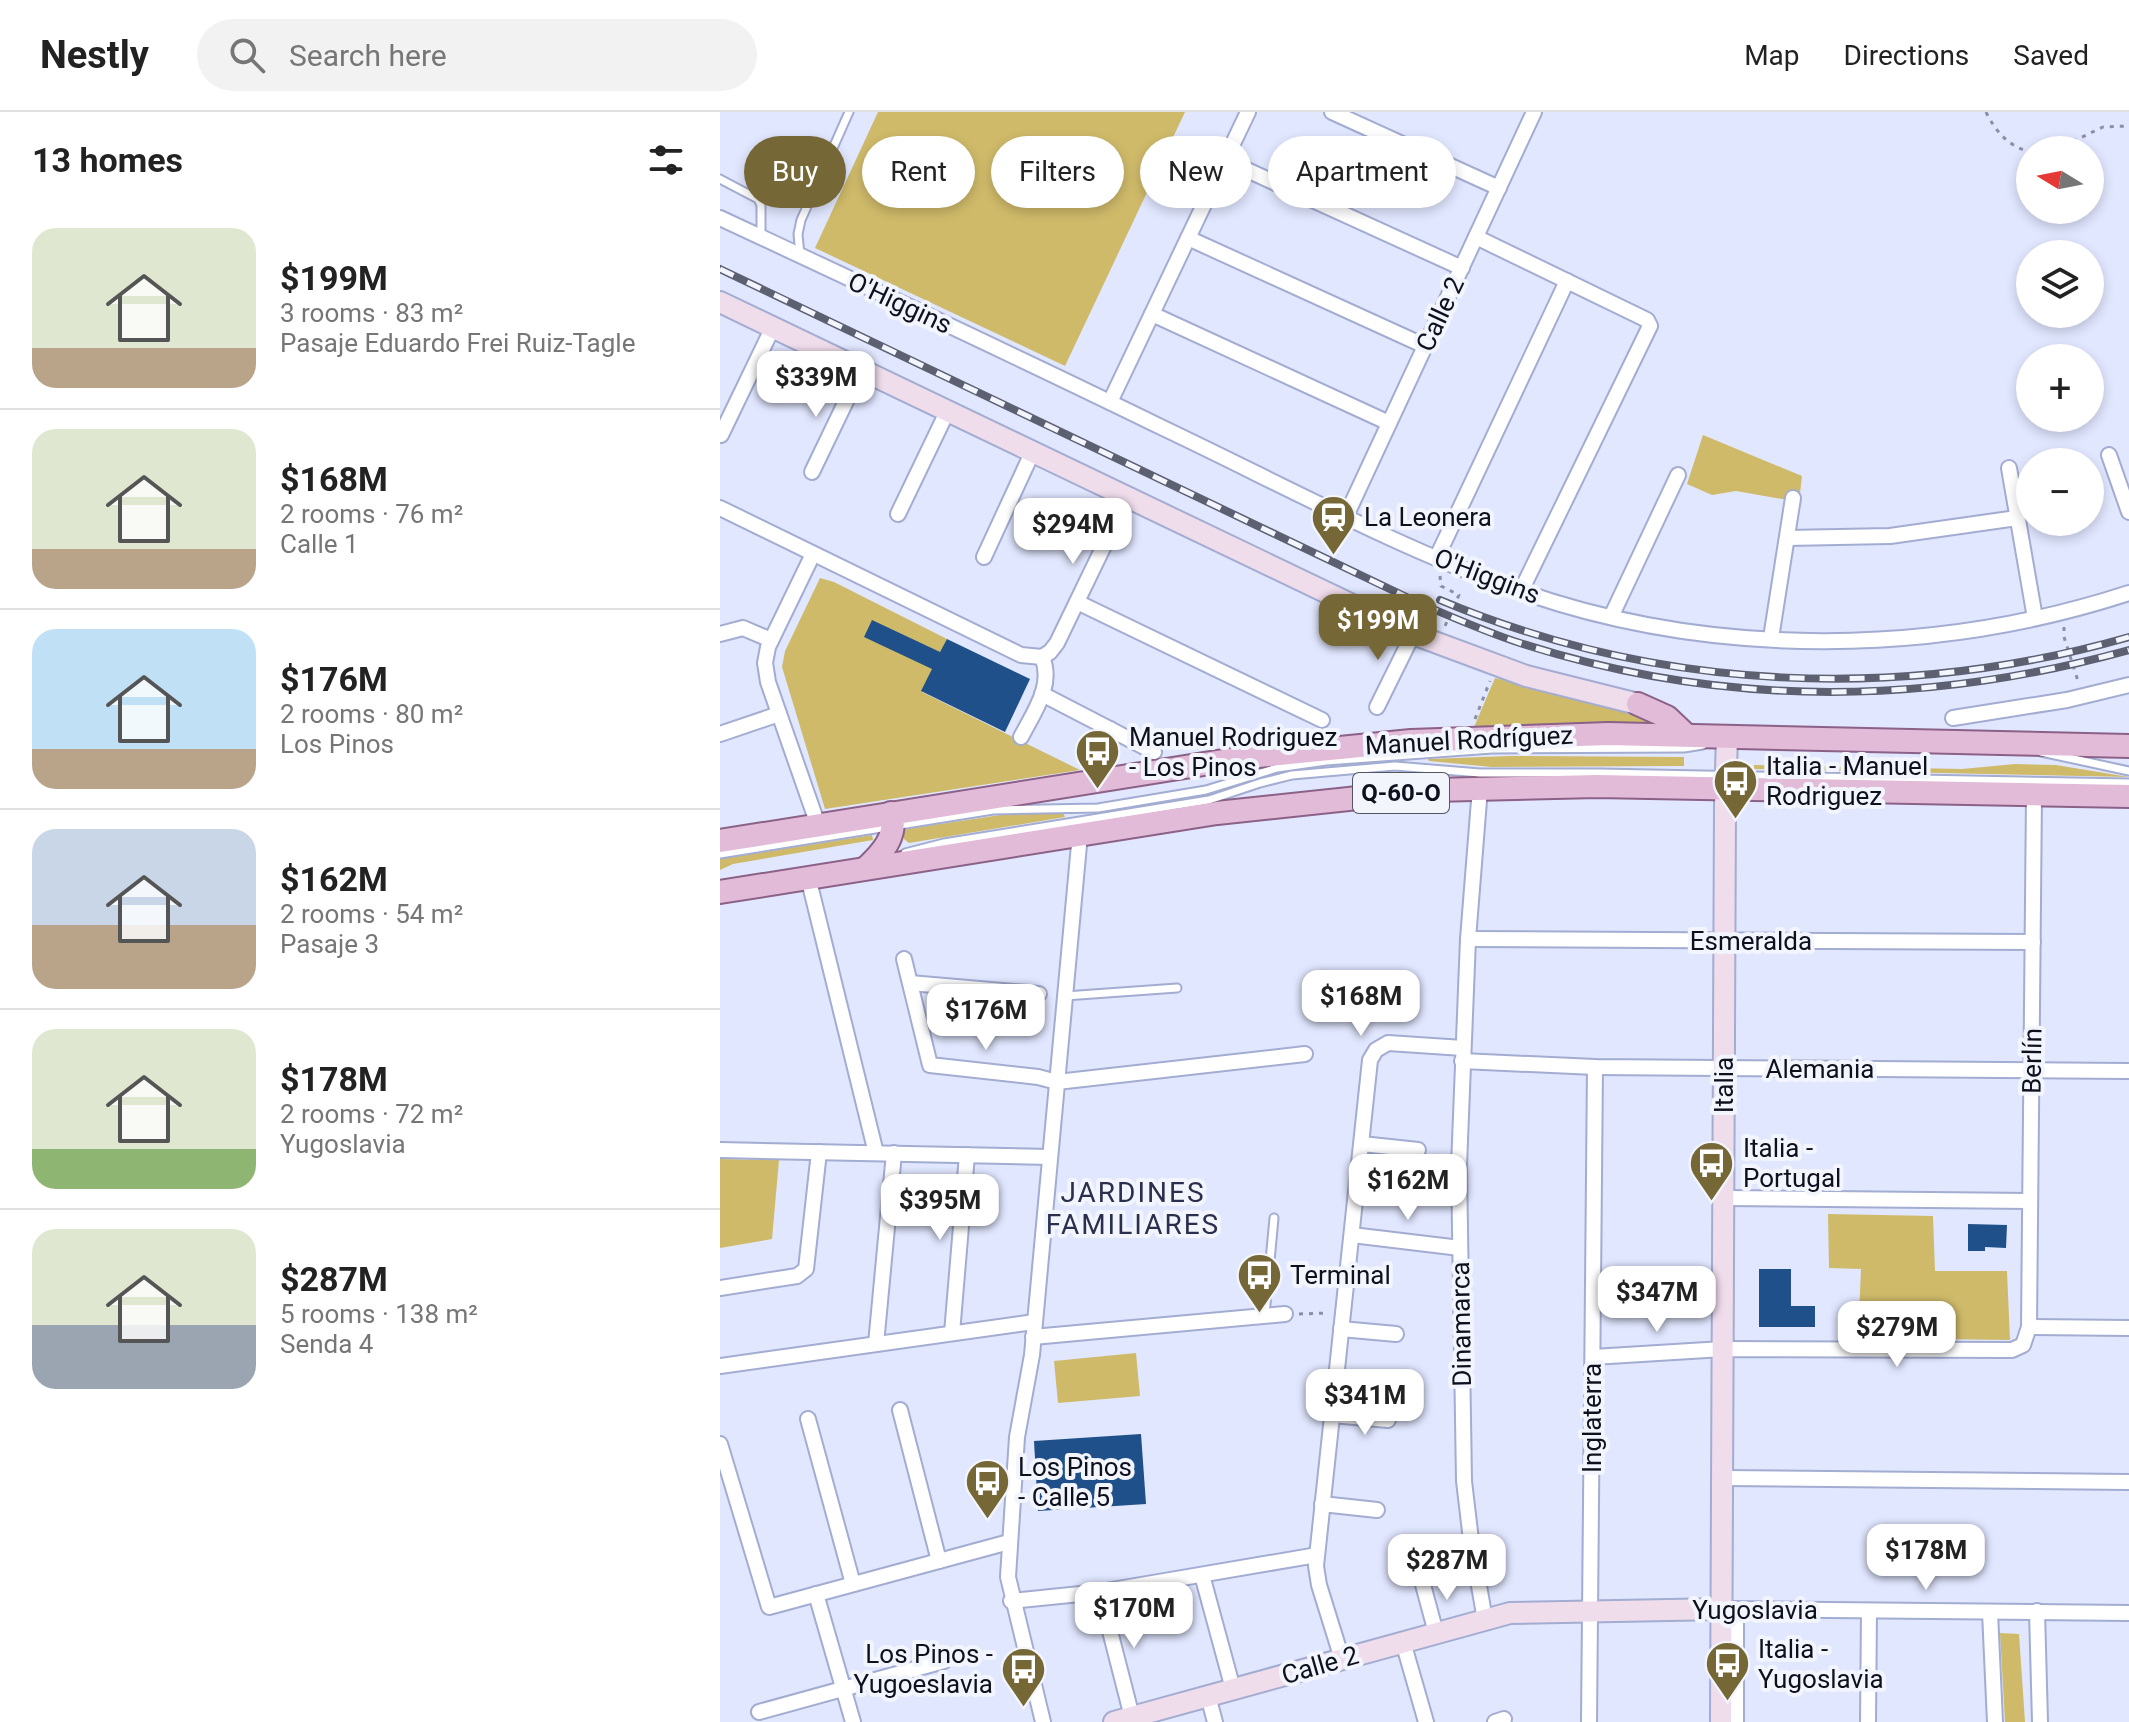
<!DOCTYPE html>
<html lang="en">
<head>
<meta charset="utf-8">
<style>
  body { margin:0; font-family:Roboto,sans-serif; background:#f2f2f2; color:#222; height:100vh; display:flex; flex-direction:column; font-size:30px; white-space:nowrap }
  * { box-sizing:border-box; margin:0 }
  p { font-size:26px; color:#767676 }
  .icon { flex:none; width:44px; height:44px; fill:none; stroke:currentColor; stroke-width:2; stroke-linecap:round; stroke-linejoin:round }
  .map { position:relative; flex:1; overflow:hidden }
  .sheet { display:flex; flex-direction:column; background:#fff; width:720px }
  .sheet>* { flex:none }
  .banner { position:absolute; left:24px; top:24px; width:760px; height:72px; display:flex; gap:16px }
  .needle { width:52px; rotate:280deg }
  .tools { position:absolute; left:1296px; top:24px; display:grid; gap:16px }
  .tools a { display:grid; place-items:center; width:88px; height:88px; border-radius:50%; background:#fff; box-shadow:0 4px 12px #0003; font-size:40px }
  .price { position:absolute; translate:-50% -68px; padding:0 18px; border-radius:16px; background:#fff; color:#222; font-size:26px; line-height:52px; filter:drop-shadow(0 2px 4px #0008) }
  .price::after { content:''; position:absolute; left:50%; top:48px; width:24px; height:18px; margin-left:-12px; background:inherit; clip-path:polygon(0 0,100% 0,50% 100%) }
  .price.current { background:#766836; color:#fff }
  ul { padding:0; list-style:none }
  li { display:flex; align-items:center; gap:24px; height:200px; padding:0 32px }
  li+li { border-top:2px solid #e0e0e0 }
  li span { display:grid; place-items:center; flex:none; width:224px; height:160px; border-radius:24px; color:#555 }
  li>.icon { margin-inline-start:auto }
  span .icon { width:96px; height:96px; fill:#fffc; stroke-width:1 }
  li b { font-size:34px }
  h2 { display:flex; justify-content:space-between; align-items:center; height:96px; padding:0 32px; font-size:34px }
  .pill { padding:0 28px; border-radius:36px; background:#fff; box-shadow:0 4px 12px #0003; font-size:28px; line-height:72px }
  .pill.current { background:#766836; color:#fff }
  header { display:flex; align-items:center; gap:48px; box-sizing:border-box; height:112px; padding:0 40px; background:#fff; border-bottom:2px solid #e0e0e0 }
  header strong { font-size:38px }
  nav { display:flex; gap:44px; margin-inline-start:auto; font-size:28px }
  .search { width:560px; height:72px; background:#f2f2f2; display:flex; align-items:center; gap:20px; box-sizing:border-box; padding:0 28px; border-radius:44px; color:#767676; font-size:30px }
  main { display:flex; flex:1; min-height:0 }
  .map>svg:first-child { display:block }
</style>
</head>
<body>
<header>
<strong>Nestly</strong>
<div class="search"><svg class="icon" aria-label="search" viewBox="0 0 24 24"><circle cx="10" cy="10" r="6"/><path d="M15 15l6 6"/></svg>Search here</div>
<nav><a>Map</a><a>Directions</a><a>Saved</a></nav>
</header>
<main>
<section class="sheet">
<h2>13 homes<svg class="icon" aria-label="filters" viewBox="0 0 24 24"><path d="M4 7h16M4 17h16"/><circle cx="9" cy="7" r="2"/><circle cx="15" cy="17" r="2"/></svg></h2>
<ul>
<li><span style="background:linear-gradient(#dfe7d0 75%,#b9a48a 0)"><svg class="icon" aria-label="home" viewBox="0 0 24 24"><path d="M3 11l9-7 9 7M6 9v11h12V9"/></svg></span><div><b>$199M</b><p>3 rooms · 83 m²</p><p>Pasaje Eduardo Frei Ruiz-Tagle</p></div></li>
<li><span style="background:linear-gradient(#dfe7d0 75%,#b9a48a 0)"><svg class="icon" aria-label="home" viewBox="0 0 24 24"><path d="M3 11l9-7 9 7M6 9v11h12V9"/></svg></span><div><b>$168M</b><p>2 rooms · 76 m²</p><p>Calle 1</p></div></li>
<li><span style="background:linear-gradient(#bfe0f5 75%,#b9a48a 0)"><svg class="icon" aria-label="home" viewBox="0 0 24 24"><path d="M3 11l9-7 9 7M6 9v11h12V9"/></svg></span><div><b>$176M</b><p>2 rooms · 80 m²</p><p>Los Pinos</p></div></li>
<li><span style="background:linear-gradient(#c9d6e8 60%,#b9a48a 0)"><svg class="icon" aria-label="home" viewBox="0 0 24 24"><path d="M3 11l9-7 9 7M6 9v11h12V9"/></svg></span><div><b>$162M</b><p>2 rooms · 54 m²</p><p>Pasaje 3</p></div></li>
<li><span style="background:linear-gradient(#dfe7d0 75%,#8fb573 0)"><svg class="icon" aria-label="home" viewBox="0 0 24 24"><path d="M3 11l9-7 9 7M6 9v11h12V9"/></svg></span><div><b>$178M</b><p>2 rooms · 72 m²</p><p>Yugoslavia</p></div></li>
<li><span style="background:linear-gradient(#dfe7d0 60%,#9aa5b1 0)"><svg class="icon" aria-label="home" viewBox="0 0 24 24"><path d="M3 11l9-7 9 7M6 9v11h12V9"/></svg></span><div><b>$287M</b><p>5 rooms · 138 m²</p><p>Senda 4</p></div></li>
</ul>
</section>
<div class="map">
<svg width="1409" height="1610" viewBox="0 0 1409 1610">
  <rect width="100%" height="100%" fill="#e1e7ff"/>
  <g fill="#cfba6a">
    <path d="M158,0H465L345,254L95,136Z"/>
    <path d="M983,323L1082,364L1079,390L1016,379L992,383L967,372Z"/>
    <path d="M100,466L114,470L227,527L202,580L360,658L105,697L62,555L65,539Z"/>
    <path d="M775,566L921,599L950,614L754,615Z"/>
    <path d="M790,644L964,645V654L772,655L709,649L708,647Z"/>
    <path d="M1295,652L1336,653L1409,665L1034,657V653L1242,657Z"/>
    <path d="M343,701L345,705L189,731L184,727L183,720L187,717L287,702Z"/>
    <path d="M152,723L153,728L13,752L0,758V747Z"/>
    <path d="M0,1047L59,1048L52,1127L0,1136Z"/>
    <path d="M1108,1102L1213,1104L1215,1159H1287L1290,1228L1138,1226L1141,1157L1109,1156Z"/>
    <path d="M416,1241L420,1284L338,1291L334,1249Z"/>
    <path d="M1280,1521L1299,1522L1305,1610H1285Z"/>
  </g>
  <g fill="#1f5089">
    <path d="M152,508L220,540L227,527L310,567L285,620L201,579L212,557L144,525Z"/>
    <path d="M1248,1112L1287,1113L1286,1136L1265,1135V1139H1248Z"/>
    <path d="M1039,1157H1071V1194H1095V1215H1039Z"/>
    <path d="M421,1322L426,1392L318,1399L314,1329Z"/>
  </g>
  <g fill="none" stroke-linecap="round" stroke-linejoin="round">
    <defs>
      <g id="lane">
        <path d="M0,67L38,87L41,93V125"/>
        <path d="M80,143L78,122L81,108L129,0"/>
        <path d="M1321,640L1409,659"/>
        <path d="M185,741L224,731L489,688L540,671L572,663L675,654L760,661H880L1409,671"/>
        <path d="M0,742L273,698L378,696L486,678L557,656L606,649L772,637L964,636L983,633"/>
        <path d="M345,884L457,876"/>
        <path d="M545,1203L554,1106"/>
      </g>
      <g id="street">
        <path d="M612,0L779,76"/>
        <path d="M505,48L742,156"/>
        <path d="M0,106C148,175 296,244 443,316C559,371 680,437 800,479C993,547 1216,544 1409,481"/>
        <path d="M756,125L927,208L930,214L801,479"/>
        <path d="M468,126L705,234"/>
        <path d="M432,202L669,311"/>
        <path d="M390,290L528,0"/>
        <path d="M1,323L53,215"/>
        <path d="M1389,343L1409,400"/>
        <path d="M1289,356L1315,506"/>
        <path d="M92,360L141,258"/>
        <path d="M0,396L301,543L322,545"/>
        <path d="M178,402L227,300"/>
        <path d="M626,404L814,0"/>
        <path d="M1067,426L1170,424L1297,406"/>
        <path d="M93,442L48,535L45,551L48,570L98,713"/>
        <path d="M264,445L312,341"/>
        <path d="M717,445L847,169"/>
        <path d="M357,490L602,608"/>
        <path d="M891,505L958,363"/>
        <path d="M0,522L23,516L51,528"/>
        <path d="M1051,526L1073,386"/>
        <path d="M322,545L330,540L337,531L407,386"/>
        <path d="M322,582L434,640"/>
        <path d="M657,595L693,522"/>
        <path d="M1233,606L1347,588L1409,573"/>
        <path d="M0,622L59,602"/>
        <path d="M301,625C314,600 334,573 322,545"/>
        <path d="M378,639L390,617"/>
        <path d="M760,676L748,827L739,1054L744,1369L751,1428L765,1508"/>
        <path d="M88,765L156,1041"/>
        <path d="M748,827L1313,830"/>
        <path d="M184,847L210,953L318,965L337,970L585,942"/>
        <path d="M190,871L319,882"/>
        <path d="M742,949L875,955L1409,959"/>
        <path d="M642,1032L698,1038"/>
        <path d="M0,1038L330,1045"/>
        <path d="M1004,1086L1310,1089"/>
        <path d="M632,1123L740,1136"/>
        <path d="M0,1176L77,1164L86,1157L99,1040"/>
        <path d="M1309,1215L1409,1216"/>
        <path d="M621,1217L676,1222"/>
        <path d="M232,1221L247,1043"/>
        <path d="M313,1225L565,1202"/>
        <path d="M156,1232L174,1041"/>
        <path d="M873,1245L1003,1237L1292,1238L1303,1233L1309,1215L1314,682"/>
        <path d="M0,1254L314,1210"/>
        <path d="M180,1298L219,1449"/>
        <path d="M612,1303L668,1308"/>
        <path d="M88,1307L133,1472"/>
        <path d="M0,1332L49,1495L289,1430"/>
        <path d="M1003,1366L1409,1370"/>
        <path d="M602,1392L657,1398"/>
        <path d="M482,1463L513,1577"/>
        <path d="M702,1469L716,1521"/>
        <path d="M380,1480L412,1605"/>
        <path d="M96,1482L133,1610"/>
        <path d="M291,1489L380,1480L597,1443"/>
        <path d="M1002,1497L1409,1501"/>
        <path d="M1317,1499L1320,1610"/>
        <path d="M1270,1500L1275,1610"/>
        <path d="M683,1530L706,1610"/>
        <path d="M622,1547L599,1473L596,1454L650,948L656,938L668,931L743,936"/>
        <path d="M488,1584L495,1610"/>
        <path d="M39,1600L224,1549"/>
        <path d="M323,1610L288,1465L297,1325L312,1243L360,722"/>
        <path d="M775,1610L784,1607"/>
        <path d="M869,1610L875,955"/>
        <path d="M1016,1610V1497"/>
        <path d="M1148,1610L1149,1499"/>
      </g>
      <g id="secondary">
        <path d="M0,190L693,522L806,564L918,592"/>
        <path d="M394,1610L790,1501L1002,1497"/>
        <path d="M1001,1610L1005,693L1007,624"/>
      </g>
      <g id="primary">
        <path d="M918,592L947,605L966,623"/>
        <path d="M0,729L528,645L691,629L888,622L1409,634"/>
        <path d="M146,756C162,741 178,724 171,701"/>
        <path d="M0,780L497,701L713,678L877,674L1409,684"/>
      </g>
    </defs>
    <use href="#lane" stroke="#a3acd1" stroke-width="11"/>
    <use href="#street" stroke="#a3acd1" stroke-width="18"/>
    <use href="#secondary" stroke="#a3acd1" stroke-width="24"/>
    <use href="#primary" stroke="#8b6187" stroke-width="26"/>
    <g stroke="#8b8fa3" stroke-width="3" stroke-dasharray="4 6" stroke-linecap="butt">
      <path d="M1266,0C1276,20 1288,34 1310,40"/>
      <path d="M1335,38L1383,15L1409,14"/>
      <path d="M720,464L721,474L739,483L725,514"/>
      <path d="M1344,515V525L1358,569"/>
      <path d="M755,607L770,569"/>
      <path d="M579,1202L607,1201"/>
    </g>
    <use href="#lane" stroke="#fff" stroke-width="7"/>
    <use href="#street" stroke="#fff" stroke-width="14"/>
    <use href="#secondary" stroke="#f0ddec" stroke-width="20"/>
    <use href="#primary" stroke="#e2bbd9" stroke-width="22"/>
    <defs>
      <g id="rail">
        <path d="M0,157L699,491C732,505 766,520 800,531C1002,596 1206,594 1409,538"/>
        <path d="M720,488C940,580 1181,590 1409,525"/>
      </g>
    </defs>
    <use href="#rail" stroke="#5c6071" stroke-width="8"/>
    <use href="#rail" stroke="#f3f5fd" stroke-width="5" stroke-dasharray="15" stroke-linecap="butt"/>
  </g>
  <defs>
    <symbol id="station-pin" viewBox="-11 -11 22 30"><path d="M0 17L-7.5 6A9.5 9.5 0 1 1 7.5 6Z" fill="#766836" stroke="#f3f5fd"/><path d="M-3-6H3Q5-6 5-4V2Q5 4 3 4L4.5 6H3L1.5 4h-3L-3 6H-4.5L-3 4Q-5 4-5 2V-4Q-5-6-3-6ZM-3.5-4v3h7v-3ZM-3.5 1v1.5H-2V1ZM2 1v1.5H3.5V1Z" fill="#fff"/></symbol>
    <symbol id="bus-pin" viewBox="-11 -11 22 30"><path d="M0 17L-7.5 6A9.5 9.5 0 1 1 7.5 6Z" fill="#766836" stroke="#f3f5fd"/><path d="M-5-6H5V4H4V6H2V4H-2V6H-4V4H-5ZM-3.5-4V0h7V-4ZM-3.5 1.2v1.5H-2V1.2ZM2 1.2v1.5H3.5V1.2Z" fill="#fff"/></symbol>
  </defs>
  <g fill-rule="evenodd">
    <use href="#station-pin" x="588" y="380" width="51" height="69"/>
    <use href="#bus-pin" x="352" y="614" width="51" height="69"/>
    <use href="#bus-pin" x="990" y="644" width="51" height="69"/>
    <use href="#bus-pin" x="966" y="1026" width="51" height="69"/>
    <use href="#bus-pin" x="514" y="1138" width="51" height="69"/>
    <use href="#bus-pin" x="242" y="1344" width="51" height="69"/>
    <use href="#bus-pin" x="982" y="1526" width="51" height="69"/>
    <use href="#bus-pin" x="278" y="1532" width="51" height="69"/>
  </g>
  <g text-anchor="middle" stroke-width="8" stroke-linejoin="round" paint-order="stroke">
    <rect fill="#f3f5fd" stroke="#535560" stroke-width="2" x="633" y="661" width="96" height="40" rx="6"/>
    <g font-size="24" font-weight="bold" fill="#0e101d">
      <text x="681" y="689">Q-60-O</text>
    </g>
    <g font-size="26" fill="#0e101d" stroke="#f3f5fd">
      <text transform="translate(180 191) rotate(25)" y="9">O'Higgins</text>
      <text transform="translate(720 202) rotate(-65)" y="9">Calle 2</text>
      <text transform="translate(767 464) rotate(21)" y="9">O'Higgins</text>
      <text transform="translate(749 628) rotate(-3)" y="9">Manuel Rodríguez</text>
      <text x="1031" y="838">Esmeralda</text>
      <text transform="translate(1312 949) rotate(-89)" y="9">Berlín</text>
      <text x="1100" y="966">Alemania</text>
      <text transform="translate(1004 973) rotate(-90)" y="9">Italia</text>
      <text transform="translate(741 1212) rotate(-91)" y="9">Dinamarca</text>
      <text transform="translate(872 1306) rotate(-90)" y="9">Inglaterra</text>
      <text x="1035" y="1507">Yugoslavia</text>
      <text transform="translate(600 1553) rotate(-16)" y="9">Calle 2</text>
    </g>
    <g font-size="26" fill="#0e101d" stroke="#f3f5fd" text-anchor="start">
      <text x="644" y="414">La Leonera</text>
      <text x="409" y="634">Manuel Rodriguez<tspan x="409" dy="30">- Los Pinos</tspan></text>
      <text x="1046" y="663">Italia - Manuel<tspan x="1046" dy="30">Rodriguez</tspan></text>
      <text x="1023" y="1045">Italia -<tspan x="1023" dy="30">Portugal</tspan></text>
      <text x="570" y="1172">Terminal</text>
      <text x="298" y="1364">Los Pinos<tspan x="298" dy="30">- Calle 5</tspan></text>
      <text x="1038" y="1546">Italia -<tspan x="1038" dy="30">Yugoslavia</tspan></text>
      <text x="273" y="1551" text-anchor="end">Los Pinos -<tspan x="273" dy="30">Yugoeslavia</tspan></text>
    </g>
    <g font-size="28" letter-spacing="2" fill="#2a2f4d" stroke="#f3f5fd">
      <text x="413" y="1090">JARDINES<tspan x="413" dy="32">FAMILIARES</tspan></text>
    </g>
  </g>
</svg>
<div class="tools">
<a><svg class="needle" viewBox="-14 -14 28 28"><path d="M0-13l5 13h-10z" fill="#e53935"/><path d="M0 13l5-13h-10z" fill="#767676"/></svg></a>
<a><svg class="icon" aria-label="layers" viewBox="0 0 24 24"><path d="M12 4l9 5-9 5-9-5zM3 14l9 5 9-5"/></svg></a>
<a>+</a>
<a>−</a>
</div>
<b class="price" style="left:96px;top:307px">$339M</b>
<b class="price" style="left:353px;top:454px">$294M</b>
<b class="price current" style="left:658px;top:550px">$199M</b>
<b class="price" style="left:641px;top:926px">$168M</b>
<b class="price" style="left:266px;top:940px">$176M</b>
<b class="price" style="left:688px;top:1110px">$162M</b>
<b class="price" style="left:220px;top:1130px">$395M</b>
<b class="price" style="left:937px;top:1222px">$347M</b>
<b class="price" style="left:1177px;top:1257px">$279M</b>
<b class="price" style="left:645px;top:1325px">$341M</b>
<b class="price" style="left:1206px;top:1480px">$178M</b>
<b class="price" style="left:727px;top:1490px">$287M</b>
<b class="price" style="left:414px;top:1538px">$170M</b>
<div class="banner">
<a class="pill current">Buy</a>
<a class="pill">Rent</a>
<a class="pill">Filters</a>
<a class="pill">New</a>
<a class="pill">Apartment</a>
</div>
</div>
</main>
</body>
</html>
